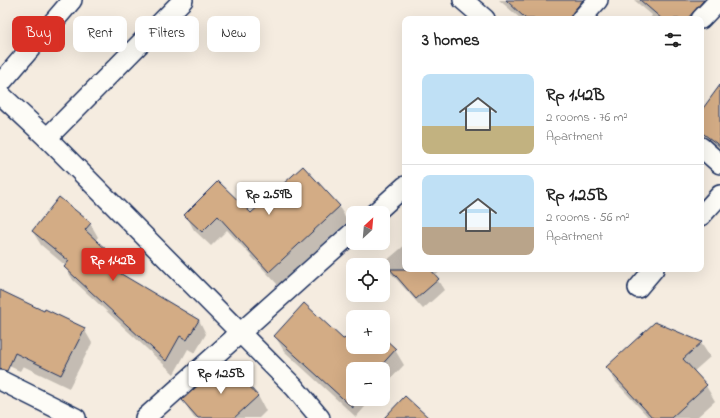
<!DOCTYPE html>
<html lang="en">
<head>
<meta charset="utf-8">
<style>
  body { margin:0; font-family:"Indie Flower",sans-serif; background:#f2f2f2; color:#222; height:100vh; display:flex; flex-direction:column; font-size:15px; white-space:nowrap }
  * { box-sizing:border-box; margin:0 }
  p { font-size:13px; color:#767676 }
  .icon { flex:none; width:22px; height:22px; fill:none; stroke:currentColor; stroke-width:2; stroke-linecap:round; stroke-linejoin:round }
  .map { position:relative; flex:1; overflow:hidden }
  .details { position:absolute; left:402px; top:16px; width:302px; height:256px; display:flex; flex-direction:column; background:#fff; border-radius:8px; box-shadow:0 4px 16px #0002 }
  .details>* { flex:none }
  .guide { position:absolute; left:12px; top:16px; width:330px; height:36px; display:flex; gap:8px }
  .needle { width:26px; rotate:26deg }
  .controls { position:absolute; left:346px; top:206px; display:grid; gap:8px }
  .controls a { display:grid; place-items:center; width:44px; height:44px; border-radius:8px; background:#fff; box-shadow:0 4px 16px #0002; font-size:20px }
  .price { position:absolute; translate:-50% -34px; padding:0 9px; border-radius:4px; background:#fff; color:#222; font-size:13px; line-height:26px; filter:drop-shadow(0 1px 2px #0008) }
  .price::after { content:''; position:absolute; left:50%; top:24px; width:12px; height:9px; margin-left:-6px; background:inherit; clip-path:polygon(0 0,100% 0,50% 100%) }
  .price.on { background:#d93025; color:#fff }
  ul { padding:0; list-style:none }
  li { display:flex; align-items:center; gap:12px; height:100px; padding:0 20px }
  li+li { border-top:1px solid #e0e0e0 }
  li span { display:grid; place-items:center; flex:none; width:112px; height:80px; border-radius:8px; color:#555 }
  li>.icon { margin-inline-start:auto }
  span .icon { width:48px; height:48px; fill:#fffc; stroke-width:1 }
  li b { font-size:17px }
  h2 { display:flex; justify-content:space-between; align-items:center; height:48px; padding:0 20px; font-size:17px }
  .chip { padding:0 14px; border-radius:8px; background:#fff; box-shadow:0 4px 16px #0002; font-size:14px; line-height:36px }
  .chip.on { background:#d93025; color:#fff }
  .map>svg:first-child { display:block }
</style>
</head>
<body>
<div class="map">
<svg width="720" height="418" viewBox="0 0 720 418">
  <rect width="100%" height="100%" fill="#f5ece0"/>
  <filter id="ink" filterUnits="userSpaceOnUse"><feTurbulence type="fractalNoise" baseFrequency=".025" numOctaves="2"/><feDisplacementMap in="SourceGraphic" scale="8" xChannelSelector="R" yChannelSelector="G"/><feConvolveMatrix kernelMatrix="1 2 1 2 8 2 1 2 1" color-interpolation-filters="sRGB"/></filter>
  <g filter="url(#ink)">
    <g fill="#0003">
      <path d="M499,0H597L586,19H521Z"/>
      <path d="M634,0H715L701,19H652L651,17L652,15Z"/>
      <path d="M720,87V152L701,137V112Z"/>
      <path d="M303,167L339,207L348,221L278,285L227,230L211,246L194,230L186,215L251,214Z"/>
      <path d="M90,223L98,237L95,241L109,253L117,267L113,270L199,320L206,334L195,353L188,349L174,374L73,280L65,267L66,266L41,245L33,232Z"/>
      <path d="M405,245V269H443L435,276L444,290L423,309L391,273L385,262Z"/>
      <path d="M0,291L84,329L92,343L69,388L23,366L20,371L0,362Z"/>
      <path d="M275,336L343,340L353,337V347H383V339L395,350L404,365L383,387V369H353V399H372L356,417L284,351Z"/>
      <path d="M701,343L710,357L693,372L706,386L715,401L696,418H649L616,382L607,367Z"/>
      <path d="M226,362L258,396L266,411L259,418H194L192,415L183,400Z"/>
    </g>
    <g fill="#d3ac85" stroke="#1b2f5e">
      <path d="M506,0H583L573,12L569,19H526Z"/>
      <path d="M640,0H704L687,19H662Z"/>
      <path d="M720,85V146L701,132V111Z"/>
      <path d="M303,166L340,206L269,272L218,216L202,232L184,215L218,181L251,213Z"/>
      <path d="M59,197L91,223L85,230L110,253L101,262L199,320L187,340L180,336L166,361L64,267L69,261L32,231Z"/>
      <path d="M390,269H430L439,279L416,299Z"/>
      <path d="M0,290L44,311L45,309L85,328L61,375L15,353L7,371L0,369Z"/>
      <path d="M304,303L343,339L353,336V347H383V337L396,349L378,369H353V408L274,336Z"/>
      <path d="M655,322L702,342L683,359L707,385L671,418H653L606,367Z"/>
      <path d="M226,360L258,396L234,418H198L182,400Z"/>
      <path d="M405,396L429,418H384Z"/>
    </g>
    <g fill="none" stroke-linecap="round" stroke-linejoin="round">
      <defs>
        <g id="minor">
          <path d="M463,0L485,19"/>
          <path d="M581,19L598,0"/>
          <path d="M701,19L719,0"/>
          <path d="M0,84L72,0"/>
          <path d="M0,94L47,138L294,387L320,418"/>
          <path d="M47,138L183,0"/>
          <path d="M701,147L720,164"/>
          <path d="M375,213L405,186"/>
          <path d="M701,216L720,195"/>
          <path d="M638,288L654,269"/>
          <path d="M0,380L76,418"/>
          <path d="M145,418L353,232"/>
        </g>
      </defs>
      <use href="#minor" stroke="#1b2f5e" stroke-width="22"/>
      <use href="#minor" stroke="#fdfcf7" stroke-width="19"/>
    </g>
  </g>
</svg>
<div class="controls">
<a><svg class="needle" viewBox="-14 -14 28 28"><path d="M0-13l5 13h-10z" fill="#e53935"/><path d="M0 13l5-13h-10z" fill="#767676"/></svg></a>
<a><svg class="icon" aria-label="locate" viewBox="0 0 24 24"><circle cx="12" cy="12" r="6"/><path d="M12 2v4M12 18v4M2 12h4M18 12h4"/></svg></a>
<a>+</a>
<a>−</a>
</div>
<b class="price" style="left:269px;top:216px">Rp 2.59B</b>
<b class="price on" style="left:113px;top:282px">Rp 1.42B</b>
<b class="price" style="left:221px;top:395px">Rp 1.25B</b>
<div class="guide">
<a class="chip on">Buy</a>
<a class="chip">Rent</a>
<a class="chip">Filters</a>
<a class="chip">New</a>
</div>
<section class="details">
<h2>3 homes<svg class="icon" aria-label="filters" viewBox="0 0 24 24"><path d="M4 7h16M4 17h16"/><circle cx="9" cy="7" r="2"/><circle cx="15" cy="17" r="2"/></svg></h2>
<ul>
<li><span style="background:linear-gradient(#bfe0f5 65%,#c2b280 0)"><svg class="icon" aria-label="home" viewBox="0 0 24 24"><path d="M3 11l9-7 9 7M6 9v11h12V9"/></svg></span><div><b>Rp 1.42B</b><p>2 rooms · 76 m²</p><p>Apartment</p></div></li>
<li><span style="background:linear-gradient(#bfe0f5 65%,#b9a48a 0)"><svg class="icon" aria-label="home" viewBox="0 0 24 24"><path d="M3 11l9-7 9 7M6 9v11h12V9"/></svg></span><div><b>Rp 1.25B</b><p>2 rooms · 56 m²</p><p>Apartment</p></div></li>
</ul>
</section>
</div>
</body>
</html>
